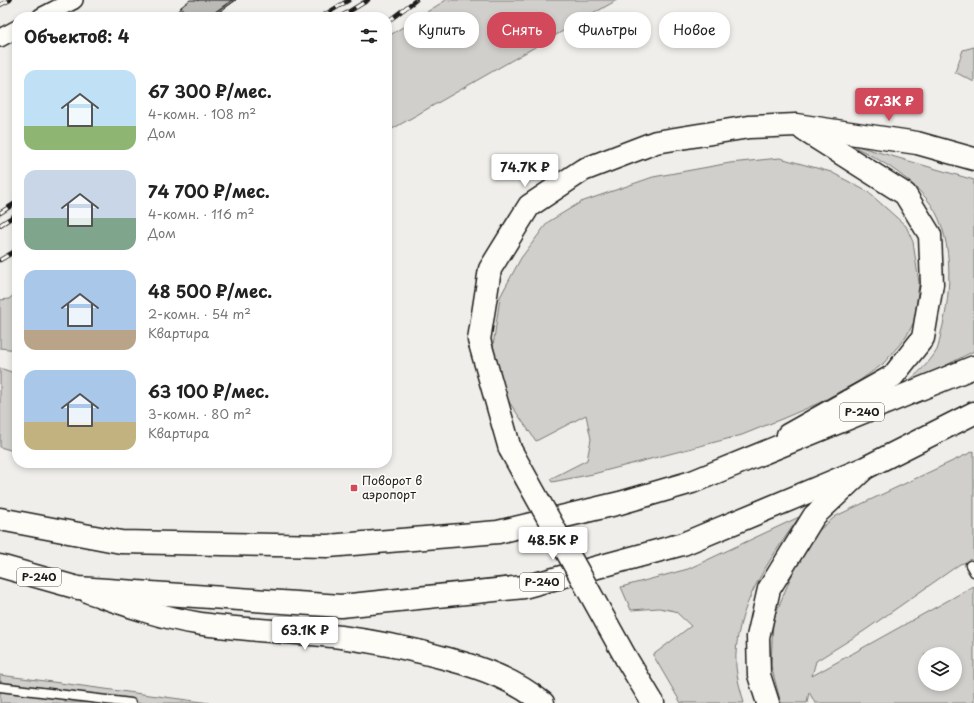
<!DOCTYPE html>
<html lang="ru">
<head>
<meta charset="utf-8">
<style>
  body { margin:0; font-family:"Playpen Sans",sans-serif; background:#f2f2f2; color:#222; height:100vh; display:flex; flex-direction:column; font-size:15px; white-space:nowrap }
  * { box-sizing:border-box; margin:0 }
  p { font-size:13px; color:#767676 }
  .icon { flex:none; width:22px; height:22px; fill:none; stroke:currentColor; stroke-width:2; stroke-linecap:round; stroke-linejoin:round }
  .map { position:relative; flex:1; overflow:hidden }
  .panel { position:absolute; left:12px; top:12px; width:380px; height:456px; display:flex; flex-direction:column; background:#fff; border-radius:16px; box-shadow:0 2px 6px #0003 }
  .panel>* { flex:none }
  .top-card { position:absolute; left:404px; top:12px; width:380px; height:36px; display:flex; gap:8px }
  .buttons { position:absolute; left:918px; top:647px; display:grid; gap:8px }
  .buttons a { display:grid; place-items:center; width:44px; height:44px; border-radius:50%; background:#fff; box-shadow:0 2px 6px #0003; font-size:20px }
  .price { position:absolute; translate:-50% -34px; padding:0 9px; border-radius:4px; background:#fff; color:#222; font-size:13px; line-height:26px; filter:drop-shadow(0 1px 2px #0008) }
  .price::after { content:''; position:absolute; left:50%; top:24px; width:12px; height:9px; margin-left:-6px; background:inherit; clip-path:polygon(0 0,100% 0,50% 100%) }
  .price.current { background:#d1495b; color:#fff }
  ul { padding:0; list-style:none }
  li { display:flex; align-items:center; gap:12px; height:100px; padding:0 12px }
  li span { display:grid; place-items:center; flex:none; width:112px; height:80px; border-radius:12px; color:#555 }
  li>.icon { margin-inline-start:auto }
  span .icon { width:48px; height:48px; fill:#fffc; stroke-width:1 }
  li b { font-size:17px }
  h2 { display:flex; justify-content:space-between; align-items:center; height:48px; padding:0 12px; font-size:17px }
  .pill { padding:0 14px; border-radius:16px; background:#fff; box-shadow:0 2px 6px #0003; font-size:14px; line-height:36px }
  .pill.current { background:#d1495b; color:#fff }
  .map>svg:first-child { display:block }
</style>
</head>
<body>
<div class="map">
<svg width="974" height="703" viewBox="0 0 974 703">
  <rect width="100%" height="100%" fill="#f0eeea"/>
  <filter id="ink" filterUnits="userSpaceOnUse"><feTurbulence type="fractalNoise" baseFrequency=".025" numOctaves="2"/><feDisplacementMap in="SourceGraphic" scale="8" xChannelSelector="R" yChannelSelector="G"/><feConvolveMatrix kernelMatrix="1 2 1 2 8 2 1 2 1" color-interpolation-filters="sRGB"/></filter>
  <g filter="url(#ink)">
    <g fill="#d0cfcc" stroke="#767674" fill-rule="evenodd">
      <path d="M446,0H617L387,132V37Z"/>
      <path d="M974,47V82L955,72L963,50Z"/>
      <path d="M847,143L974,180V351L896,391C911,379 927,367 937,350C939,345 940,338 941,333C952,293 955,231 926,198C903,172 877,158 847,143Z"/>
      <path d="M780,158L831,172L868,192L906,226L913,242L919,283L915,320L906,337L883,364L859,381L819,403L784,418L742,435L593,474L552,482L550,479L587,460L591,439L586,415L536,441L507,399L493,346L500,297L521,258L548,222L581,202L653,177L730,163Z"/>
      <path d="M17,292V350L0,348V300L9,299Z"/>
      <path d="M0,368L17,374V452L0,447Z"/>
      <path d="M974,451V560L960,564L864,631L816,661L812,676L974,586V703H815L809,692L807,703H781L771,666L773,620L790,579L812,536L836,516ZM925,654H955V684H925Z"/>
      <path d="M799,517C768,563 733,608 736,667C737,679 741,691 744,703H681L653,655L691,626L675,611L659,608L631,610L621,587L688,569Z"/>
      <path d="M0,675L210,703H0Z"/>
    </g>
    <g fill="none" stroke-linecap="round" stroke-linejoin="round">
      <defs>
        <g id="service">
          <path d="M970,565L974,572"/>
          <path d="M0,687L131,703"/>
        </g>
        <g id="minor">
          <path d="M41,17L74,0"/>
          <path d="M0,38L17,29"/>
        </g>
        <g id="secondary">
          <path d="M788,435L893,376L923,338L932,284L930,235L905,194L804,130"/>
          <path d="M510,449L479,340L490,269L529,206L583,170L656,142L749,127L796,125L917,143L974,159"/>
          <path d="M89,592C124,604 159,617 196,623C244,631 293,631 341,637C377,642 413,649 448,659C482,668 515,680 543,703"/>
          <path d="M626,658L653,703"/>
          <path d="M768,703L759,675L758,637L769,589L814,516L864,469"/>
        </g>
        <g id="trunk">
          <path d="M0,519L121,542L328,546L498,532L620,503L692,482L974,367"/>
          <path d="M0,566L78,588L341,606L524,587L683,544L865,468L974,413"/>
        </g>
      </defs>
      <use href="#service" stroke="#1c1c1c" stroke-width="11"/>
      <use href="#minor" stroke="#1c1c1c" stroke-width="20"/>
      <use href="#secondary" stroke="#1c1c1c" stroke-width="25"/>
      <use href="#trunk" stroke="#1c1c1c" stroke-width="25"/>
      <use href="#service" stroke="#fdfcf7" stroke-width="8"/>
      <use href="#minor" stroke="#fdfcf7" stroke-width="17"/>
      <use href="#secondary" stroke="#fdfcf7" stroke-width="22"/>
      <use href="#trunk" stroke="#fdfcf7" stroke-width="22"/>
      <defs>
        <g id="rail">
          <path d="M0,5L10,0"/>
          <path d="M321,17L349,0"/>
          <path d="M340,17L368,0"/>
          <path d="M387,22L416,0"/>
          <path d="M0,213L17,202"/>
          <path d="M0,225L17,214"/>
          <path d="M0,260L17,250"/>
        </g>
      </defs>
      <use href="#rail" stroke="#1c1c1c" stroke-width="4.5"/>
      <use href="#rail" stroke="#fdfcf7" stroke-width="3" stroke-dasharray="9" stroke-linecap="butt"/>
      <defs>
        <path id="secondary-bridge" d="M510,449L626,658"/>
      </defs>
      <use href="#secondary-bridge" stroke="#1c1c1c" stroke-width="25" stroke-linecap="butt"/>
      <use href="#secondary-bridge" stroke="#fdfcf7" stroke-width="22"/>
    </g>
    <path fill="#a1a09d" stroke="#1c1c1c" d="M199,0H236L212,17H181L177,12L181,7Z"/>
    <path fill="#83827f" stroke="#1c1c1c" d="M232,0H236L212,17H208Z"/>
    <path fill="#bbbab6" stroke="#1c1c1c" d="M190,0H197L198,1L199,0H232L208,17H188L181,7Z"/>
  </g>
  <rect fill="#d1495b" stroke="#fdfcf7" stroke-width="1.5" x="350" y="484" width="8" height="8" rx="2"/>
  <g text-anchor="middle" stroke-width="3.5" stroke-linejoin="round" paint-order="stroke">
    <g fill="#fdfcf7" stroke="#605f5e" stroke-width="1">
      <rect x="840" y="403" width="44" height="18" rx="3"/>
      <rect x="17" y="568" width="44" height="18" rx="3"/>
      <rect x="520" y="573" width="44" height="18" rx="3"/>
    </g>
    <g font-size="11" font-weight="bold" fill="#1c1c1c">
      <text x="862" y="416">Р-240</text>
      <text x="39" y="581">Р-240</text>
      <text x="542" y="586">Р-240</text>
    </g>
    <g font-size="12" fill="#1c1c1c" stroke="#fdfcf7" text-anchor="start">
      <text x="362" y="485">Поворот в<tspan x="362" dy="14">аэропорт</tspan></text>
    </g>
  </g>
</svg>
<div class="buttons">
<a><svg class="icon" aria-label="layers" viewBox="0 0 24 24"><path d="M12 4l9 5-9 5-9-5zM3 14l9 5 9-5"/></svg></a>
</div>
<b class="price current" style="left:889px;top:122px">67.3K ₽</b>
<b class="price" style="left:525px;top:188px">74.7K ₽</b>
<b class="price" style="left:553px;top:561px">48.5K ₽</b>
<b class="price" style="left:305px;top:651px">63.1K ₽</b>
<div class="top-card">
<a class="pill">Купить</a>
<a class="pill current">Снять</a>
<a class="pill">Фильтры</a>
<a class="pill">Новое</a>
</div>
<section class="panel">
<h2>Объектов: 4<svg class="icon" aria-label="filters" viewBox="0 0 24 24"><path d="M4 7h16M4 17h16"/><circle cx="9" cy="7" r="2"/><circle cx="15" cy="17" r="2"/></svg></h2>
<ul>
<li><span style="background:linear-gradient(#bfe0f5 70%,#8fb573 0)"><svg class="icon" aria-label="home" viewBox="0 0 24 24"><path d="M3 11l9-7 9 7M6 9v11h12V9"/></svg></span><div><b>67 300 ₽/мес.</b><p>4-комн. · 108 m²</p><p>Дом</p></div></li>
<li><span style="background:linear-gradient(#c9d6e8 60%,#7fa58c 0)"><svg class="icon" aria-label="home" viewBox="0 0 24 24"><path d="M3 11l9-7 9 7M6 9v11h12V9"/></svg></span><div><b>74 700 ₽/мес.</b><p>4-комн. · 116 m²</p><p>Дом</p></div></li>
<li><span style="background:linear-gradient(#a9c7e8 75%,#b9a48a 0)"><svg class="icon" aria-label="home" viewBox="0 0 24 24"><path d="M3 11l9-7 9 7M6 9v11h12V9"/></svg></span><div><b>48 500 ₽/мес.</b><p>2-комн. · 54 m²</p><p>Квартира</p></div></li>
<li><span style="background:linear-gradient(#a9c7e8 65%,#c2b280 0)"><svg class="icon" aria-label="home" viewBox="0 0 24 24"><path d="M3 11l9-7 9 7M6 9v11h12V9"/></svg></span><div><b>63 100 ₽/мес.</b><p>3-комн. · 80 m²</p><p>Квартира</p></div></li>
</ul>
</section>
</div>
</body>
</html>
